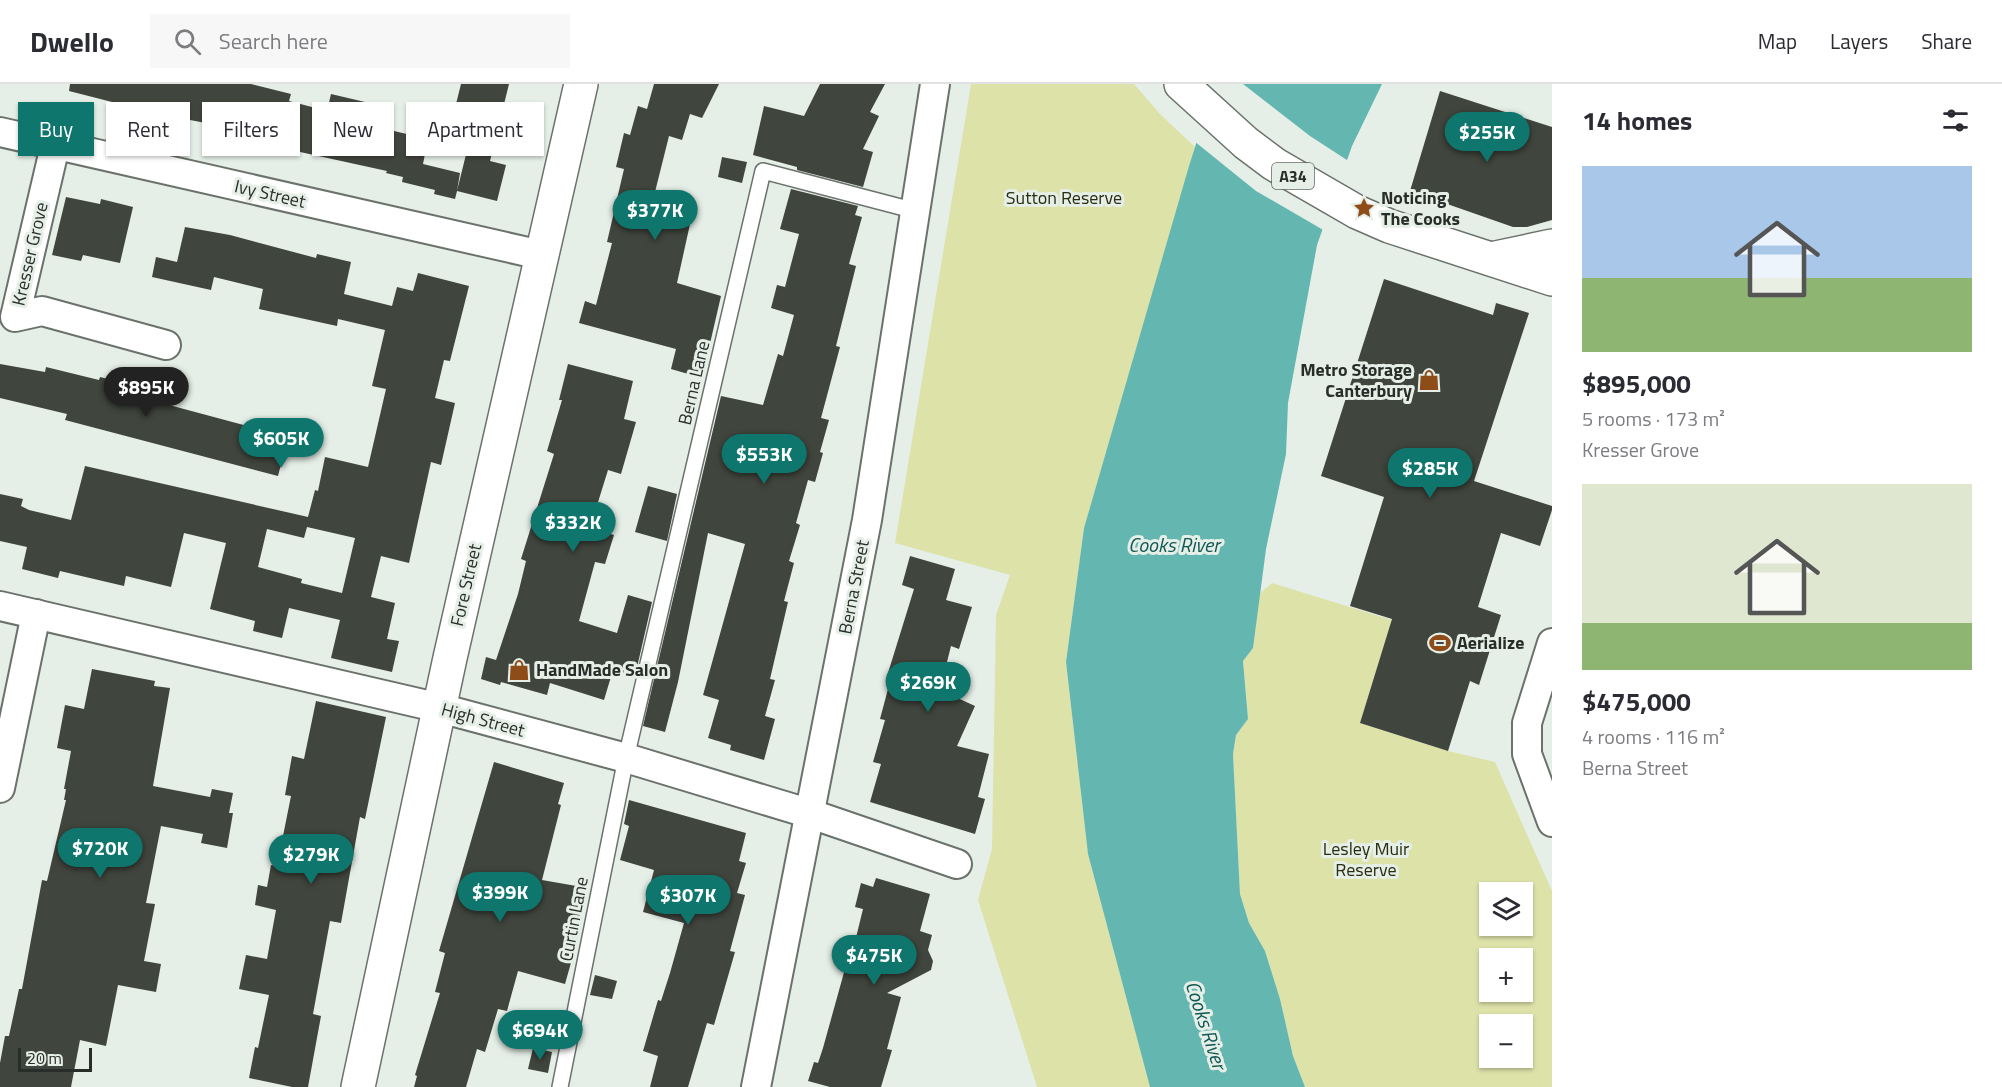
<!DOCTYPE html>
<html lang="en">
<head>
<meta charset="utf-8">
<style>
  body { margin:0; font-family:"Titillium Web",sans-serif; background:#f7f7f7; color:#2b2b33; height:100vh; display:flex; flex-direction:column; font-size:22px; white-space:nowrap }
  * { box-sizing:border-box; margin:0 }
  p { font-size:20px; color:#7c7c81 }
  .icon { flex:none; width:33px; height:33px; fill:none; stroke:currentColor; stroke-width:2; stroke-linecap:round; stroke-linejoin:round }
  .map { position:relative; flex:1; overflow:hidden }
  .drawer { display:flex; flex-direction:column; background:#fff; width:450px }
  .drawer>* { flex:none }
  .top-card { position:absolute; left:18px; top:18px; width:570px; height:54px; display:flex; gap:12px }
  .fabs { position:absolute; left:1479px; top:798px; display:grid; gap:12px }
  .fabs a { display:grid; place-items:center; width:54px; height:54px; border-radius:0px; background:#fff; box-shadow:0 2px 4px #0004; font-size:30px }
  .scale { position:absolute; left:18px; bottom:15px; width:74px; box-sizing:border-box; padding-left:6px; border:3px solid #292d2a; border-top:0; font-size:16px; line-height:21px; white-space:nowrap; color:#292d2a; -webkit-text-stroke:4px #e5efe7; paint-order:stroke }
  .price { position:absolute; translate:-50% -51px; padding:0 14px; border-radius:21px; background:#0f766e; color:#fff; font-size:20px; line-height:39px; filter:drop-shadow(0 2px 3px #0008) }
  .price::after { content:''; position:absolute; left:50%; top:36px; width:18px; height:14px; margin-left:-9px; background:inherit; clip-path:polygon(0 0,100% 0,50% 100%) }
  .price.selected { background:#222; color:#fff }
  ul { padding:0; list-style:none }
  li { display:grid; align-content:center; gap:12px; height:318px; padding:0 30px }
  li span { display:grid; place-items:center; height:186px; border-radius:0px; color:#555 }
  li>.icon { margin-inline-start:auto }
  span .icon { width:108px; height:108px; fill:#fffc; stroke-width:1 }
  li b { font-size:26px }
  h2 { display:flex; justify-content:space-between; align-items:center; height:72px; padding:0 30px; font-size:26px }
  .chip { padding:0 21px; border-radius:0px; background:#fff; box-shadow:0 2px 4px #0004; font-size:21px; line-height:54px }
  .chip.selected { background:#0f766e; color:#fff }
  header { display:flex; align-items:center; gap:36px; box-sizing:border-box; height:84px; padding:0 30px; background:#fff; border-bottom:2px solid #e1e1e2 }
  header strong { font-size:28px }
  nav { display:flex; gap:33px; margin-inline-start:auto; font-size:21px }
  .search { width:420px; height:54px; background:#f7f7f7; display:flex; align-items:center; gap:15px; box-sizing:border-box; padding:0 21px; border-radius:0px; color:#7c7c81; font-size:22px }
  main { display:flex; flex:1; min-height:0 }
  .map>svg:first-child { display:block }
</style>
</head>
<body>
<header>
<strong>Dwello</strong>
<div class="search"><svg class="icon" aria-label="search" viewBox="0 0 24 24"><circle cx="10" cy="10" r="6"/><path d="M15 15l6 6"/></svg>Search here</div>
<nav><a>Map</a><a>Layers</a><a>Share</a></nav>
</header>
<main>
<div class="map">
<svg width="1552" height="1003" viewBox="0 0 1552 1003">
  <rect width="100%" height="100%" fill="#e5efe7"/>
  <g fill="#dde2a9" fill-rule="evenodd">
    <path d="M971,0H1134L1160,30L1195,63L1084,444L1066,578L1088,770L1150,1003H1037L978,816L992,765L996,531L1010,491L895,459Z"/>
    <path d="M1272,499L1392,536L1360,639L1448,667L1495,678L1552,807V1003H1305L1293,972L1280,915L1265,867L1249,839L1240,810L1233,670L1236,651L1248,635L1243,577L1253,564L1259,510ZM1490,808H1522V842H1490ZM1490,874H1522V908H1490ZM1490,940H1522V974H1490Z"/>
  </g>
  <path fill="#64b6b0" d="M1215,0H1382L1352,62L1317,161L1288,319L1286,370L1266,465L1253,564L1243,577L1248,635L1236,651L1233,670L1240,810L1249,839L1265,867L1280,915L1293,972L1305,1003H1150L1088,770L1066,578L1084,444L1189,82Z"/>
  <path fill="#e5efe7" d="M1212,0H1243L1310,52L1350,78L1325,147L1256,107L1194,57Z"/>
  <g fill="#40453d" fill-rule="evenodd">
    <path d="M70,0H251L291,10L289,17L327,27L331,10L382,22L377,43L428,55L423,80L460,89L457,107L472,46L451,40L461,0H509L490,77L506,81L497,117L457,107L455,115L434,110L435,106L402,98L403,93L386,89L387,87L291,66L293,59L247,47L159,30L69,7Z"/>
    <path d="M654,0H719L702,34L690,30L682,56L669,52L654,112L694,122L677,199L721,212L702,294L671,285L676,265L579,239L585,217L596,221L612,159L607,158L624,85L616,83L624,49L630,51L638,22L647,25Z"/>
    <path d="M820,0H885L870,28L879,32L863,65L873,68L863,103L797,86V83L753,71L764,22L804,32Z"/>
    <path d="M1440,7L1552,43V136L1527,143H1513L1410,107Z"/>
    <path d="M722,73L747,78L742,99L718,93Z"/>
    <path d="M791,105L858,122L855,131L862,133L849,180L856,182L836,262L840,263L821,334L829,336L820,368L823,369L815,398L808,396L796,439L800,441L789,477L794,479L784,517L788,518L770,595L775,596L765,632L775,635L764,676L730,666L731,661L708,654L719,616L703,611L745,460L708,449L678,598L665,648L643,642L721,312L763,321L778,270L783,272L794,231L771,224L777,201L785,203L799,150L780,145Z"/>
    <path d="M66,113L100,120L101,115L133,123L120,179L83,171L81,177L52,171Z"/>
    <path d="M185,143L230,151L316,174L317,170L351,178L344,210L392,222L397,203L413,207L418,189L469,202L450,277L444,276L435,314L455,319L441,381L431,378L409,479L381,472L371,513L395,519L387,555L399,557L392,588L331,574L340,536L289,524L282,554L253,547L255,537L210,525L226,459L184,449L171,503L126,492L124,502L60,487L58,494L22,485L27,463L0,457V410L23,415L21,422L29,426L71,436L85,382L308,433L315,406L318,407L325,373L368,383L386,305L372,302L385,246L338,235L337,242L259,225L263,205L214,193L211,206L152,193L156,173L177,178ZM307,443L355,454L342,509L301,499L302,495L258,483L267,445L304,454Z"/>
    <path d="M1384,195L1493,231L1496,219L1529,229L1474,397L1552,422V426L1540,462L1501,449L1478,523L1501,531L1479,601L1470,597L1448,667L1360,639L1392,535L1350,522L1384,413L1321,392Z"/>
    <path d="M0,280L45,288L46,283L99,296L100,293L120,298L117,307L251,343L253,336L290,345L278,392L65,336L67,330L0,314Z"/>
    <path d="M568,280L633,297L624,335L636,338L621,390L608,386L590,444L614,451L605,480L595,478L579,537L617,549L628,511L652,518L635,592L613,586L604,616L550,599L547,611L501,598L500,601L481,595L486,573L496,576L518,510L526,477L521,475L554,370L547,367L562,316H559Z"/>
    <path d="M648,402L677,410L667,457L635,448Z"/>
    <path d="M910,472L955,485L946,516L972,523L959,565L951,562L940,606L975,622L957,662L989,670L978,713L985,715L975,750L870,718L881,680L873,678L885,636L880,635L892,590L888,589L914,505L902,501Z"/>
    <path d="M92,585L155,597L154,602L170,604L153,702L210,713L212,705L233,709L229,729H233L227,764L201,759L203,750L161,742L146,819L155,820L144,877L161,880L156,908L118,901L106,962L80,956L71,1003H0V979L5,952H9L19,905H22L42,796L47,797L66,716H64L66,705H64L71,667L57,664L65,621L84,625Z"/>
    <path d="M316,617L386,633L365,735L360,733L341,839L330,837L313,930L321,932L308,1003H292L249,994L255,963L258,964L269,911L239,905L246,871L267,875L276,826L255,821L258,801L267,803L271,781L277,782L291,712L285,711L292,672L304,675Z"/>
    <path d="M494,678L564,699L558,720L561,721L542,796L582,803L577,827L580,828L576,861L565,900L518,887L507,927L498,925L485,968L477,965L466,1003H414L417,992L415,991L440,909L435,908L445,869L439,867Z"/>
    <path d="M629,716L746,749L739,777L746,779L737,809L745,811L730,867L735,868L714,941L707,939L688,1003H650L658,972L643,967L658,916L661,917L670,889L684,839L643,828L654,786L620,776L629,742L624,740Z"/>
    <path d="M876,794L930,810L920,847L932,851L928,866L933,877L931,886L887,909L901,913L887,965L892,966L881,1003H830L808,997L814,978L818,979L823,964L848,874H851L863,825L855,823L861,799L873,803Z"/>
    <path d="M595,891L617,897L612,915L590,911Z"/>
    <path d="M533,964L552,968L548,989L528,985Z"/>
  </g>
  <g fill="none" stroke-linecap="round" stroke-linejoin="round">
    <defs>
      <path id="lane" d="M560,1003L626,674L763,87L916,127"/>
      <g id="street">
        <path d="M0,48L541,171"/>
        <path d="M55,62L15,233L42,227L166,261"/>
        <path d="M0,522L440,624L626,674L811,730L957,780"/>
        <path d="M1552,559L1527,639V670L1552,738"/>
        <path d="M0,704L36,530"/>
        <path d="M756,1003L867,436L935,0"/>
      </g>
      <path id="secondary" d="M358,1003L450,574L581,0"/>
      <g id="highway">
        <path d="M1181,0L1246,59L1274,80L1357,128L1389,142L1552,195"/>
        <path d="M1491,175L1552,162"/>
      </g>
    </defs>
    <use href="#lane" stroke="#6a726b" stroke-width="18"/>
    <use href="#street" stroke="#6a726b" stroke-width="32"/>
    <use href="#secondary" stroke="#6a726b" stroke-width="36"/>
    <use href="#highway" stroke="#6a726b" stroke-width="36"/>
    <use href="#lane" stroke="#fff" stroke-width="15"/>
    <use href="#street" stroke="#fff" stroke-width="28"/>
    <use href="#secondary" stroke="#fff" stroke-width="33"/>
    <use href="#highway" stroke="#fff" stroke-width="33"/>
  </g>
  <defs>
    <symbol id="sight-bare" viewBox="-9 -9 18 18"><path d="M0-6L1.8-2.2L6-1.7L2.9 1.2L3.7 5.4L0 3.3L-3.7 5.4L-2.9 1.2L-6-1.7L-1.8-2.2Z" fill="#8e4c19" stroke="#e5efe7" stroke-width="2.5" paint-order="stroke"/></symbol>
    <symbol id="shop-bare" viewBox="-9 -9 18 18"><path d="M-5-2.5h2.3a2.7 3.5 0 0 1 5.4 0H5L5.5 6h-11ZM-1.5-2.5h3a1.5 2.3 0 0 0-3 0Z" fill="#8e4c19" stroke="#e5efe7" stroke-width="2.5" paint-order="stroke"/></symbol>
    <symbol id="stadium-bare" viewBox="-9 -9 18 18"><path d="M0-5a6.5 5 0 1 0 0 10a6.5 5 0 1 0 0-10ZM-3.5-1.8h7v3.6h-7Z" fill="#8e4c19" stroke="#e5efe7" stroke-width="2.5" paint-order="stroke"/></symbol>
  </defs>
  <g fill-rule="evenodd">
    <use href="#sight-bare" x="1349" y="109" width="30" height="30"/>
    <use href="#shop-bare" x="1414" y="281" width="30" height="30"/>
    <use href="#stadium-bare" x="1425" y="544" width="30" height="30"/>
    <use href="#shop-bare" x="504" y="571" width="30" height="30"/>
  </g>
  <g text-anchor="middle" stroke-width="6" stroke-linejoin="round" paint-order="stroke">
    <rect fill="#e5efe7" stroke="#616763" stroke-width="1.5" x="1272" y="79" width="42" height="26" rx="4.5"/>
    <g font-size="16" font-weight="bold" fill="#292d2a">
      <text x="1293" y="98">A34</text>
    </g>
    <g font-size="18" fill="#292d2a" stroke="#e5efe7">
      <text transform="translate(270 110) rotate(13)" y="6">Ivy Street</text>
      <text transform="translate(30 170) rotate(-77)" y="6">Kresser Grove</text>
      <text transform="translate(694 299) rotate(-77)" y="6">Berna Lane</text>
      <text transform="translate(466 501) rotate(-77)" y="6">Fore Street</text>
      <text transform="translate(854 503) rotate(-79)" y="6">Berna Street</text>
      <text transform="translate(483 636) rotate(15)" y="6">High Street</text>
      <text transform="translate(574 835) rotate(-79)" y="6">Curtin Lane</text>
    </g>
    <g font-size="18" fill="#2a2c10" stroke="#e5efe7">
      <text x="1064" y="120">Sutton Reserve</text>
      <text x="1366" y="771">Lesley Muir<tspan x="1366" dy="21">Reserve</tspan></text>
    </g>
    <g font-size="18" font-weight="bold" fill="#292d2a" stroke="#e5efe7" text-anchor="start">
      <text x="1381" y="120">Noticing<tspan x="1381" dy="21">The Cooks</tspan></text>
      <text x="1412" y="292" text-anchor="end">Metro Storage<tspan x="1412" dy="21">Canterbury</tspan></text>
      <text x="1457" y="565">Aerialize</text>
      <text x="536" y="592">HandMade Salon</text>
    </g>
    <g font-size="20" font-style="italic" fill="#0f5753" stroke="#e5efe7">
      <text x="1174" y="468">Cooks River</text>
      <text transform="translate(1206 941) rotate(72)" y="7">Cooks River</text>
    </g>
  </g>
</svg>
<div class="fabs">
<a><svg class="icon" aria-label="layers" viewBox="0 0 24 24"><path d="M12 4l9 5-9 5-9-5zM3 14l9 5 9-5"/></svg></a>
<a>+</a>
<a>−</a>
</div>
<div class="scale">20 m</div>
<b class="price" style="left:1487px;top:79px">$255K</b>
<b class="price" style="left:655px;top:157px">$377K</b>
<b class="price selected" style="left:146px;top:334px">$895K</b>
<b class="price" style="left:281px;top:385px">$605K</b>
<b class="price" style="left:764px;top:401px">$553K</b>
<b class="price" style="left:1430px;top:415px">$285K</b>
<b class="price" style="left:573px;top:469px">$332K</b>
<b class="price" style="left:928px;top:629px">$269K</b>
<b class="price" style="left:100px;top:795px">$720K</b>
<b class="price" style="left:311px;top:801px">$279K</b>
<b class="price" style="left:500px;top:839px">$399K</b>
<b class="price" style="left:688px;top:842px">$307K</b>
<b class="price" style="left:874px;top:902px">$475K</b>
<b class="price" style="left:540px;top:977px">$694K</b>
<div class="top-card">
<a class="chip selected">Buy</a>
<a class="chip">Rent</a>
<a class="chip">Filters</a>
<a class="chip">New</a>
<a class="chip">Apartment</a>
</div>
</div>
<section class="drawer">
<h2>14 homes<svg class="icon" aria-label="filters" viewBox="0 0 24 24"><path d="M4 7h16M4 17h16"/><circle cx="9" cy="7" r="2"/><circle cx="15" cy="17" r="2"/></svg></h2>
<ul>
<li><span style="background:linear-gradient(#a9c7e8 60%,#8fb573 0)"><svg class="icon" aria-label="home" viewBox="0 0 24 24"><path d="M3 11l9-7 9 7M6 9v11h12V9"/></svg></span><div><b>$895,000</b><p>5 rooms · 173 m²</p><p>Kresser Grove</p></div></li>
<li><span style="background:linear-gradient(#dfe7d0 75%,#8fb573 0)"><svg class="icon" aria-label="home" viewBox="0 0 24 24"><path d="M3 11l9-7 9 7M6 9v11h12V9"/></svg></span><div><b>$475,000</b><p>4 rooms · 116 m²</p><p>Berna Street</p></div></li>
</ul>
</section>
</main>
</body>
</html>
